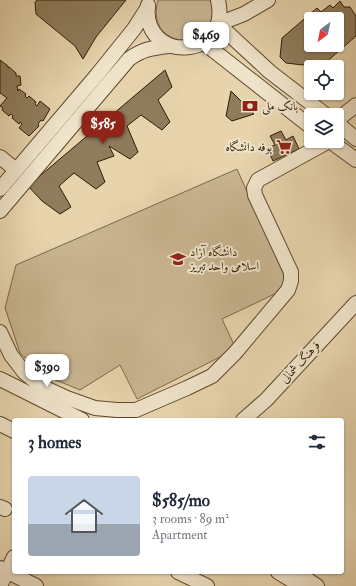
<!DOCTYPE html>
<html lang="en">
<head>
<meta charset="utf-8">
<style>
  body { margin:0; font-family:"IM FELL Double Pica",Amiri,serif; background:#f2f2f3; color:#1f2937; height:100vh; display:flex; flex-direction:column; font-size:15px; white-space:nowrap }
  * { box-sizing:border-box; margin:0 }
  p { font-size:13px; color:#747a83 }
  .icon { flex:none; width:22px; height:22px; fill:none; stroke:currentColor; stroke-width:2; stroke-linecap:round; stroke-linejoin:round }
  .map { position:relative; flex:1; overflow:hidden }
  .drawer { position:absolute; left:12px; top:418px; width:332px; height:156px; display:flex; flex-direction:column; background:#fff; border-radius:4px; box-shadow:0 1px 3px #0004 }
  .drawer>* { flex:none }
  .needle { width:26px; rotate:212deg }
  .tools { position:absolute; left:304px; top:12px; display:grid; gap:8px }
  .tools a { display:grid; place-items:center; width:40px; height:40px; border-radius:4px; background:#fff; box-shadow:0 1px 3px #0004; font-size:20px }
  .price { position:absolute; translate:-50% -34px; padding:0 9px; border-radius:8px; background:#fff; color:#222; font-size:13px; line-height:26px; filter:drop-shadow(0 1px 2px #0008) }
  .price::after { content:''; position:absolute; left:50%; top:24px; width:12px; height:9px; margin-left:-6px; background:inherit; clip-path:polygon(0 0,100% 0,50% 100%) }
  .price.current { background:#8f2418; color:#fff }
  ul { padding:0; list-style:none }
  li { display:flex; align-items:center; gap:12px; height:100px; padding:0 16px }
  li span { display:grid; place-items:center; flex:none; width:112px; height:80px; border-radius:4px; color:#555 }
  li>.icon { margin-inline-start:auto }
  span .icon { width:48px; height:48px; fill:#fffc; stroke-width:1 }
  li b { font-size:17px }
  h2 { display:flex; justify-content:space-between; align-items:center; height:48px; padding:0 16px; font-size:17px }
  .map>svg:first-child { display:block }
</style>
</head>
<body>
<div class="map">
<svg width="356" height="586" viewBox="0 0 356 586">
  <rect width="100%" height="100%" fill="#e7d4ad"/>
  <filter id="stains"><feTurbulence type="fractalNoise" baseFrequency=".005" numOctaves="4"/><feColorMatrix values="0 0 0 0 .2 0 0 0 0 .09 0 0 0 0 .02 0 0 0 .5 -.17"/></filter>
  <radialGradient id="worn" r=".72"><stop offset=".6" stop-color="#630" stop-opacity="0"/><stop offset="1" stop-color="#630" stop-opacity=".3"/></radialGradient>
  <g fill="#c8b590" stroke="#7c684a">
    <path d="M158,0H211C226,54 143,53 158,0Z"/>
    <path d="M237,169L285,277L281,291L222,319L236,349L137,399L120,365L80,390L46,376L20,353L5,308L16,265Z"/>
  </g>
  <g fill="#8f7c5c" stroke="#2f1c04" fill-rule="evenodd">
    <path d="M37,0H126L96,37L83,59L75,46L36,14L35,2Z"/>
    <path d="M340,1L344,7H350L356,16V36L324,64L310,61L303,65L286,63L280,57L282,38L317,8L321,12L330,5L333,8ZM311,19H337V45H311Z"/>
    <path d="M0,60L8,66V68L9,67L16,73V76H20L21,85L17,86L18,91L19,89L26,94L25,96L27,98L29,96L36,102L35,104L37,106L40,101L50,109L43,121L41,120L38,124L39,126L29,136L19,128L22,124L20,122L19,124L12,118L13,116L11,114L9,116L2,110L3,108L0,106L7,98L0,93Z"/>
    <path d="M165,70L172,87L158,100L170,122L162,130L141,115L127,126L138,152L130,159L109,146L114,156L97,162L105,182L96,189L74,173L59,186L71,207L60,214L42,201L28,186Z"/>
    <path d="M231,91L254,114L232,121L226,116Z"/>
    <path d="M281,131L286,140L293,136L299,149L273,161L267,148L275,145L270,136Z"/>
  </g>
  <g fill="none" stroke-linecap="round" stroke-linejoin="round">
    <defs>
      <g id="minor">
        <path d="M268,0L244,14L218,24L270,72L326,115"/>
        <path d="M148,5C141,64 232,61 218,0"/>
        <path d="M204,43L311,127"/>
        <path d="M337,120L356,105"/>
        <path d="M337,123L356,139"/>
        <path d="M330,141L356,160"/>
        <path d="M0,157L16,170"/>
        <path d="M0,189L97,75L134,29L148,7"/>
        <path d="M0,211L129,59C143,49 152,48 169,46"/>
        <path d="M0,332L11,355L24,372L41,386L67,398L95,408L117,410H136L187,388L212,376L235,353L288,290L291,281V272L255,195L254,188L258,180L329,141"/>
        <path d="M0,379L82,420"/>
        <path d="M243,420L266,400L356,303"/>
        <path d="M0,424L14,431"/>
        <path d="M0,507L5,509"/>
        <path d="M0,568L36,586"/>
        <path d="M178,572L207,586"/>
        <path d="M278,572L301,586"/>
        <path d="M296,572L317,586"/>
        <path d="M0,586L14,557"/>
      </g>
    </defs>
    <use href="#minor" stroke="#5d4a2e" stroke-width="16"/>
    <use href="#minor" stroke="#efe3ca" stroke-width="14"/>
  </g>
  <defs>
    <symbol id="bank-bare" viewBox="-9 -9 18 18"><path d="M-6-4H6V4H-6ZM0-2.3a2.3 2.3 0 1 0 0 4.6a2.3 2.3 0 1 0 0-4.6Z" fill="#8f2418" stroke="#efe3ca" stroke-width="2.5" paint-order="stroke"/></symbol>
    <symbol id="supermarket-bare" viewBox="-9 -9 18 18"><path d="M-6-5.5h2.5l.6 2H6L4.5 2H-2.5L-4.4-4H-6ZM-1.5 3.2a1.3 1.3 0 1 0 .1 0ZM3 3.2a1.3 1.3 0 1 0 .1 0Z" fill="#8f2418" stroke="#efe3ca" stroke-width="2.5" paint-order="stroke"/></symbol>
    <symbol id="university-bare" viewBox="-9 -9 18 18"><path d="M0-5L7-2L0 1L-7-2ZM-4 1L0 2.5L4 1V4Q0 6-4 4Z" fill="#8f2418" stroke="#efe3ca" stroke-width="2.5" paint-order="stroke"/></symbol>
  </defs>
  <g fill-rule="evenodd">
    <use href="#bank-bare" x="239" y="95" width="22" height="22"/>
    <use href="#supermarket-bare" x="273" y="136" width="22" height="22"/>
    <use href="#university-bare" x="167" y="248" width="22" height="22"/>
  </g>
  <g text-anchor="middle" stroke-width="4" stroke-linejoin="round" paint-order="stroke">
    <g font-size="12" fill="#2f1c04" stroke="#efe3ca" text-anchor="start">
      <text x="262" y="110">بانک ملی</text>
      <text x="272" y="151" text-anchor="end">بوفه دانشگاه</text>
      <text x="190" y="256">دانشگاه آزاد<tspan x="190" dy="14">اسلامی واحد تبریز</tspan></text>
    </g>
    <g font-size="12" fill="#2f1c04" stroke="#efe3ca">
      <text transform="translate(300 362) rotate(-47)" y="4">فرهنگ شمالی</text>
    </g>
  </g>
  <rect width="100%" height="100%" filter="url(#stains)"/>
  <rect width="100%" height="100%" fill="url(#worn)"/>
</svg>
<div class="tools">
<a><svg class="needle" viewBox="-14 -14 28 28"><path d="M0-13l5 13h-10z" fill="#e53935"/><path d="M0 13l5-13h-10z" fill="#747a83"/></svg></a>
<a><svg class="icon" aria-label="locate" viewBox="0 0 24 24"><circle cx="12" cy="12" r="6"/><path d="M12 2v4M12 18v4M2 12h4M18 12h4"/></svg></a>
<a><svg class="icon" aria-label="layers" viewBox="0 0 24 24"><path d="M12 4l9 5-9 5-9-5zM3 14l9 5 9-5"/></svg></a>
</div>
<b class="price" style="left:206px;top:56px">$469</b>
<b class="price current" style="left:103px;top:145px">$585</b>
<b class="price" style="left:47px;top:388px">$390</b>
<section class="drawer">
<h2>3 homes<svg class="icon" aria-label="filters" viewBox="0 0 24 24"><path d="M4 7h16M4 17h16"/><circle cx="9" cy="7" r="2"/><circle cx="15" cy="17" r="2"/></svg></h2>
<ul>
<li><span style="background:linear-gradient(#c9d6e8 60%,#9aa5b1 0)"><svg class="icon" aria-label="home" viewBox="0 0 24 24"><path d="M3 11l9-7 9 7M6 9v11h12V9"/></svg></span><div><b>$585/mo</b><p>3 rooms · 89 m²</p><p>Apartment</p></div></li>
</ul>
</section>
</div>
</body>
</html>
